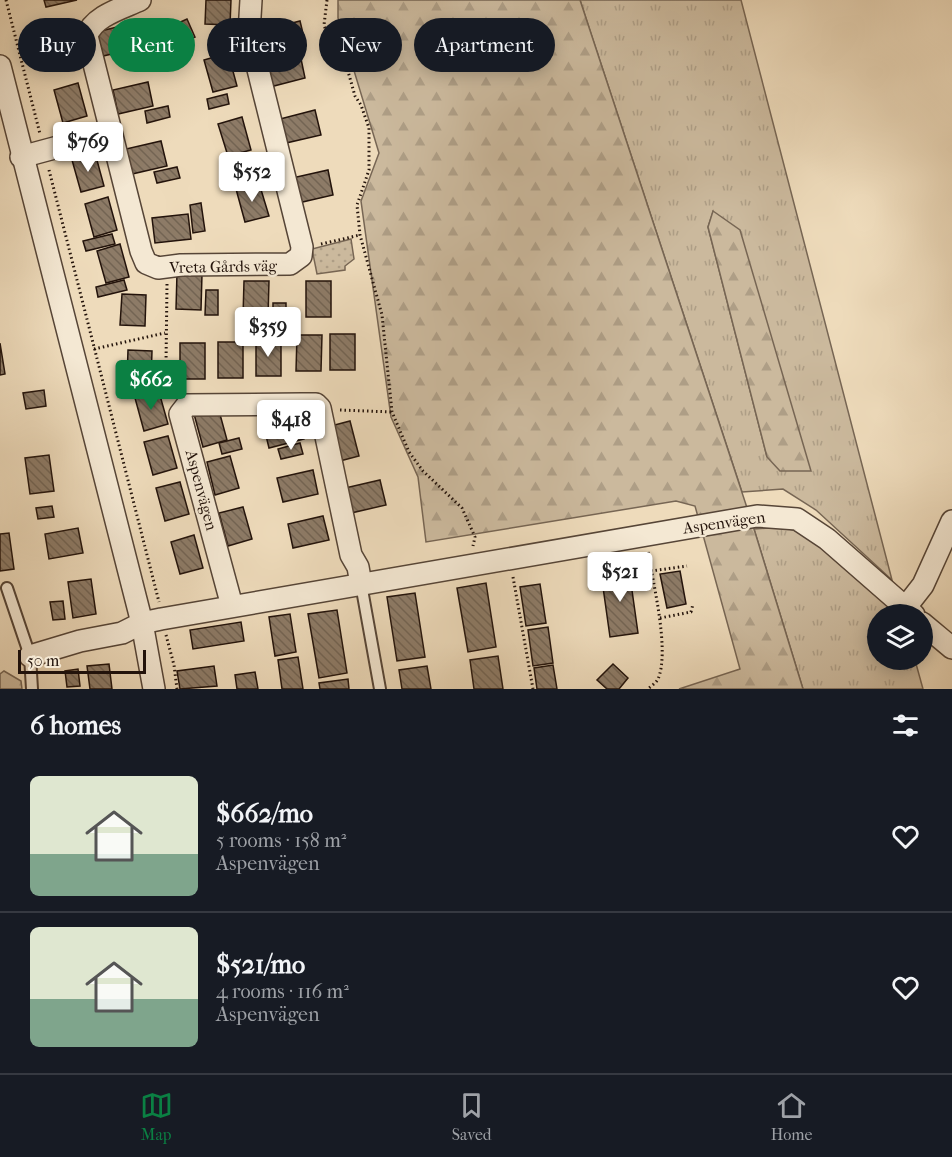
<!DOCTYPE html>
<html lang="en">
<head>
<meta charset="utf-8">
<style>
  body { margin:0; font-family:"IM FELL French Canon",serif; background:#20242c; color:#f1f3f6; height:100vh; display:flex; flex-direction:column; font-size:22px; white-space:nowrap }
  * { box-sizing:border-box; margin:0 }
  p { font-size:20px; color:#9ea1a6 }
  .icon { flex:none; width:33px; height:33px; fill:none; stroke:currentColor; stroke-width:2; stroke-linecap:round; stroke-linejoin:round }
  .map { position:relative; height:689px; overflow:hidden }
  .side { display:flex; flex-direction:column; background:#171b24; flex:1 }
  .side>* { flex:none }
  .banner { position:absolute; left:18px; top:18px; width:600px; height:54px; display:flex; gap:12px }
  .buttons { position:absolute; left:867px; top:604px; display:grid; gap:12px }
  .buttons a { display:grid; place-items:center; width:66px; height:66px; border-radius:50%; background:#171b24; box-shadow:0 3px 15px #0003; font-size:30px }
  .scale { position:absolute; left:18px; bottom:15px; width:128px; box-sizing:border-box; padding-left:6px; border:3px solid #23130b; border-top:0; font-size:16px; line-height:21px; white-space:nowrap; color:#23130b; -webkit-text-stroke:4px #f4e8d3; paint-order:stroke }
  .price { position:absolute; translate:-50% -51px; padding:0 14px; border-radius:6px; background:#fff; color:#222; font-size:20px; line-height:39px; filter:drop-shadow(0 2px 3px #0008) }
  .price::after { content:''; position:absolute; left:50%; top:36px; width:18px; height:14px; margin-left:-9px; background:inherit; clip-path:polygon(0 0,100% 0,50% 100%) }
  .price.selected { background:#0b8043; color:#fff }
  ul { padding:0; list-style:none }
  li { display:flex; align-items:center; gap:18px; height:150px; padding:0 30px }
  li+li { border-top:2px solid #363941 }
  li span { display:grid; place-items:center; flex:none; width:168px; height:120px; border-radius:9px; color:#555 }
  li>.icon { margin-inline-start:auto }
  span .icon { width:72px; height:72px; fill:#fffc; stroke-width:1 }
  li b { font-size:26px }
  h2 { display:flex; justify-content:space-between; align-items:center; height:72px; padding:0 30px; font-size:26px }
  .pill { padding:0 21px; border-radius:27px; background:#171b24; box-shadow:0 3px 15px #0003; font-size:21px; line-height:54px }
  .pill.selected { background:#0b8043; color:#fff }
  .tabs { display:flex; justify-content:space-around; align-items:center; height:84px; border-top:2px solid #363941; background:#171b24; font-size:16px; color:#9ea1a6 }
  .tabs a { display:grid; justify-items:center; gap:3px }
  .tabs .selected { color:#0b8043 }
  .map>svg:first-child { display:block }
</style>
</head>
<body>
<div class="map">
<svg width="952" height="689" viewBox="0 0 952 689">
  <defs>
    <pattern id="grass-tufts" width="24" height="20" patternUnits="userSpaceOnUse" patternTransform="scale(1.5)"><rect width="24" height="20" fill="#cbb99d"/><path d="M3 7l-1-3M5 7V3M7 7l1-3M15 17l-1-3M17 17v-4M19 17l1-3" fill="none" stroke="#ae9e86"/></pattern>
    <pattern id="forest-firs" width="22" height="20" patternUnits="userSpaceOnUse" patternTransform="scale(1.5)"><rect width="22" height="20" fill="#cbb99d"/><path d="M5 1l3.5 6h-7zM16 11l3.5 6h-7z" fill="#ae9e86"/></pattern>
    <pattern id="park-dots" width="8" height="8" patternUnits="userSpaceOnUse" patternTransform="scale(1.5)"><rect width="8" height="8" fill="#cbb99d"/><path d="M2 2h.1M6 6h.1" fill="none" stroke="#ae9e86" stroke-width="1.8" stroke-linecap="round"/></pattern>
    <pattern id="building-back-hatch" width="6" height="6" patternUnits="userSpaceOnUse" patternTransform="scale(1.5)"><rect width="6" height="6" fill="#8d7b67"/><path d="M-1 5l2 2M0 0l6 6M5-1l2 2" fill="none" stroke="#736453"/></pattern>
  </defs>
  <rect width="100%" height="100%" fill="#eedbbb"/>
  <filter id="stains"><feTurbulence type="fractalNoise" baseFrequency=".00333" numOctaves="4"/><feColorMatrix values="0 0 0 0 .2 0 0 0 0 .09 0 0 0 0 .02 0 0 0 .5 -.17"/></filter>
  <radialGradient id="worn" r=".72"><stop offset=".6" stop-color="#630" stop-opacity="0"/><stop offset="1" stop-color="#630" stop-opacity=".3"/></radialGradient>
  <g fill="url(#grass-tufts)" stroke="#776654" stroke-width="1.5" fill-rule="evenodd">
    <path d="M580,0H741L892,580L816,510L783,489L742,492ZM713,212L767,457L708,227Z"/>
    <path d="M781,527L809,534L901,615H878V660H915L923,689H803L754,529Z"/>
  </g>
  <g fill="url(#forest-firs)" stroke="#776654" stroke-width="1.5">
    <path d="M338,0H580L754,529L803,689H679L740,669L695,506L676,501L426,542L418,477L391,417L361,201L379,153L338,18Z"/>
    <path d="M713,211L740,230L811,471H780L767,457L708,227Z"/>
    <path d="M4,671L21,681L22,689H0V674Z"/>
  </g>
  <path fill="url(#park-dots)" stroke="#776654" stroke-width="1.5" d="M351,239L354,259L345,266V270L317,274L312,249Z"/>
  <g fill="url(#building-back-hatch)" stroke="#23130b" stroke-width="1.5">
    <path d="M44,0H77L46,7Z"/>
    <path d="M206,0H231L230,25L205,24Z"/>
    <path d="M187,19L195,37L181,43L174,25Z"/>
    <path d="M300,21L306,46L271,54L265,30Z"/>
    <path d="M64,22L74,55L50,62L41,29Z"/>
    <path d="M133,23L138,48L103,56L97,32Z"/>
    <path d="M160,44L163,56L140,61L137,49Z"/>
    <path d="M228,53L237,86L213,92L204,60Z"/>
    <path d="M300,54L305,78L270,87L264,62Z"/>
    <path d="M148,82L153,106L118,114L113,90Z"/>
    <path d="M78,83L87,116L63,123L54,90Z"/>
    <path d="M227,94L229,104L209,109L207,99Z"/>
    <path d="M168,106L170,117L147,123L145,111Z"/>
    <path d="M315,110L321,135L286,143L280,119Z"/>
    <path d="M242,117L251,150L228,156L218,124Z"/>
    <path d="M161,141L167,166L132,174L126,149Z"/>
    <path d="M95,153L104,186L81,192L72,160Z"/>
    <path d="M248,155L250,165L230,170L228,160Z"/>
    <path d="M177,167L180,178L157,183L154,172Z"/>
    <path d="M253,169L255,179L235,184L232,174Z"/>
    <path d="M328,170L333,195L298,203L292,178Z"/>
    <path d="M259,183L269,216L245,222L236,189Z"/>
    <path d="M108,197L117,230L94,237L85,204Z"/>
    <path d="M201,203L205,231L193,233L190,205Z"/>
    <path d="M188,214L191,239L155,243L152,218Z"/>
    <path d="M112,234L115,244L86,251L83,241Z"/>
    <path d="M120,244L129,277L106,283L97,251Z"/>
    <path d="M177,273L202,274L201,310L176,309Z"/>
    <path d="M124,280L127,290L98,297L96,287Z"/>
    <path d="M244,281H269L268,317H243Z"/>
    <rect x="306" y="281" width="25" height="36"/>
    <path d="M206,290H218V315H205Z"/>
    <path d="M122,294L146,295L145,326L120,325Z"/>
    <rect x="273" y="303" width="13" height="25"/>
    <rect x="330" y="334" width="25" height="36"/>
    <path d="M297,335H322L321,371H296Z"/>
    <rect x="256" y="340" width="25" height="36"/>
    <rect x="218" y="342" width="25" height="36"/>
    <path d="M0,343L5,374L0,375Z"/>
    <rect x="180" y="343" width="25" height="36"/>
    <path d="M128,350L152,351L151,381H127Z"/>
    <path d="M44,390L46,406L26,409L23,393Z"/>
    <path d="M159,392L168,424L144,431L135,398Z"/>
    <path d="M218,407L227,440L203,447L194,414Z"/>
    <path d="M298,415L304,439L269,448L263,423Z"/>
    <path d="M350,421L359,456L336,462L327,427Z"/>
    <path d="M168,436L177,468L153,475L144,442Z"/>
    <path d="M239,438L242,449L222,454L219,443Z"/>
    <path d="M300,443L303,454L281,459L278,449Z"/>
    <path d="M49,455L54,491L30,494L25,458Z"/>
    <path d="M230,456L239,488L215,495L207,462Z"/>
    <path d="M313,470L318,494L283,502L277,478Z"/>
    <path d="M380,480L386,505L351,513L345,488Z"/>
    <path d="M180,482L189,514L165,521L156,488Z"/>
    <path d="M52,506L54,517L38,519L36,508Z"/>
    <path d="M243,507L252,539L228,546L219,513Z"/>
    <path d="M323,516L329,540L293,548L288,524Z"/>
    <path d="M78,528L83,553L49,559L45,534Z"/>
    <path d="M9,533L14,569L0,571V534Z"/>
    <path d="M194,535L203,568L180,574L171,542Z"/>
    <path d="M629,569L638,633L610,637L601,573Z"/>
    <path d="M680,571L686,604L667,608L660,574Z"/>
    <path d="M91,579L96,614L73,618L68,582Z"/>
    <path d="M486,583L496,647L468,652L457,588Z"/>
    <path d="M540,584L546,623L526,626L520,587Z"/>
    <path d="M415,593L425,657L397,661L387,597Z"/>
    <path d="M63,601L65,619L53,620L50,602Z"/>
    <path d="M337,610L347,673L319,678L308,614Z"/>
    <path d="M290,614L296,652L275,656L269,617Z"/>
    <path d="M241,622L244,641L193,649L190,630Z"/>
    <path d="M548,627L553,663L533,666L528,630Z"/>
    <path d="M498,656L503,689H474L470,660Z"/>
    <path d="M298,657L303,689H282L278,660Z"/>
    <path d="M109,664L112,689H90L87,666Z"/>
    <path d="M613,664L628,678L619,689H607L597,680Z"/>
    <path d="M553,665L557,689H537L534,668Z"/>
    <path d="M214,666L217,686L180,689L177,671Z"/>
    <path d="M427,666L431,689H402L399,670Z"/>
    <path d="M78,669L80,686L67,687L65,671Z"/>
    <path d="M255,672L258,689H237L235,675Z"/>
    <path d="M348,679L349,689H320L319,683Z"/>
  </g>
  <g fill="none" stroke-linecap="round" stroke-linejoin="round">
    <defs>
      <g id="lane">
        <path d="M361,584L380,689"/>
        <path d="M7,588L30,656L32,689"/>
      </g>
      <g id="street">
        <path d="M140,0C123,8 93,16 87,36L141,251L146,263L158,268L181,265L290,264L301,256L302,247L249,33L251,0"/>
        <path d="M0,66L142,623L154,689"/>
        <path d="M21,157L110,133"/>
        <path d="M232,606L180,414L187,405L302,404H316L320,408L351,555L358,567L361,584"/>
        <path d="M905,608L923,585L952,521"/>
        <path d="M922,623L952,648"/>
        <path d="M30,656L80,641L122,633L142,623L161,619L757,516L797,519L827,539L914,615"/>
      </g>
    </defs>
    <use href="#lane" stroke="#564537" stroke-width="14"/>
    <use href="#street" stroke="#564537" stroke-width="24"/>
    <g stroke="#23130b" stroke-width="3" stroke-dasharray="1.5 3" stroke-linecap="butt">
      <path d="M6,0L40,134"/>
      <path d="M327,0L324,25L330,41L344,57L355,96L361,105L369,128V170L357,205L360,235L382,315L392,412L409,452L423,471L462,508L475,537L473,546"/>
      <path d="M49,170L159,602"/>
      <path d="M321,244L360,235"/>
      <path d="M167,284L166,364L175,393"/>
      <path d="M94,349L165,333"/>
      <path d="M340,410L392,412"/>
      <path d="M648,552C653,583 670,651 658,679C656,683 651,686 648,689"/>
      <path d="M651,571L687,566"/>
      <path d="M513,577L533,689"/>
      <path d="M660,618L691,612L693,604"/>
      <path d="M166,635L174,665L177,689"/>
    </g>
    <use href="#lane" stroke="#f4e8d3" stroke-width="10"/>
    <use href="#street" stroke="#f4e8d3" stroke-width="21"/>
  </g>
  <g text-anchor="middle" stroke-width="5" stroke-linejoin="round" paint-order="stroke">
    <g font-size="16" fill="#23130b" stroke="#f4e8d3">
      <text transform="translate(223 266) rotate(-1)" y="6">Vreta Gårds väg</text>
      <text transform="translate(202 490) rotate(75)" y="6">Aspenvägen</text>
      <text transform="translate(724 522) rotate(-8)" y="6">Aspenvägen</text>
    </g>
  </g>
  <rect width="100%" height="100%" filter="url(#stains)"/>
  <rect width="100%" height="100%" fill="url(#worn)"/>
</svg>
<div class="buttons">
<a><svg class="icon" aria-label="layers" viewBox="0 0 24 24"><path d="M12 4l9 5-9 5-9-5zM3 14l9 5 9-5"/></svg></a>
</div>
<div class="scale">50 m</div>
<b class="price" style="left:88px;top:173px">$769</b>
<b class="price" style="left:252px;top:203px">$552</b>
<b class="price" style="left:268px;top:358px">$359</b>
<b class="price selected" style="left:151px;top:411px">$662</b>
<b class="price" style="left:291px;top:451px">$418</b>
<b class="price" style="left:620px;top:603px">$521</b>
<div class="banner">
<a class="pill">Buy</a>
<a class="pill selected">Rent</a>
<a class="pill">Filters</a>
<a class="pill">New</a>
<a class="pill">Apartment</a>
</div>
</div>
<section class="side">
<h2>6 homes<svg class="icon" aria-label="filters" viewBox="0 0 24 24"><path d="M4 7h16M4 17h16"/><circle cx="9" cy="7" r="2"/><circle cx="15" cy="17" r="2"/></svg></h2>
<ul>
<li><span style="background:linear-gradient(#dfe7d0 65%,#7fa58c 0)"><svg class="icon" aria-label="home" viewBox="0 0 24 24"><path d="M3 11l9-7 9 7M6 9v11h12V9"/></svg></span><div><b>$662/mo</b><p>5 rooms · 158 m²</p><p>Aspenvägen</p></div><svg class="icon" aria-label="heart" viewBox="0 0 24 24"><path d="M12 20l-8-8c-3-5 5-10 8-4 3-6 11-1 8 4z"/></svg></li>
<li><span style="background:linear-gradient(#dfe7d0 60%,#7fa58c 0)"><svg class="icon" aria-label="home" viewBox="0 0 24 24"><path d="M3 11l9-7 9 7M6 9v11h12V9"/></svg></span><div><b>$521/mo</b><p>4 rooms · 116 m²</p><p>Aspenvägen</p></div><svg class="icon" aria-label="heart" viewBox="0 0 24 24"><path d="M12 20l-8-8c-3-5 5-10 8-4 3-6 11-1 8 4z"/></svg></li>
</ul>
</section>
<nav class="tabs">
<a class="selected"><svg class="icon" aria-label="map" viewBox="0 0 24 24"><path d="M3 6l6-2 6 2 6-2v14l-6 2-6-2-6 2zM9 4v14M15 6v14"/></svg>Map</a>
<a><svg class="icon" aria-label="saved" viewBox="0 0 24 24"><path d="M7 4h10v16l-5-4-5 4z"/></svg>Saved</a>
<a><svg class="icon" aria-label="home" viewBox="0 0 24 24"><path d="M3 11l9-7 9 7M6 9v11h12V9"/></svg>Home</a>
</nav>
</body>
</html>
